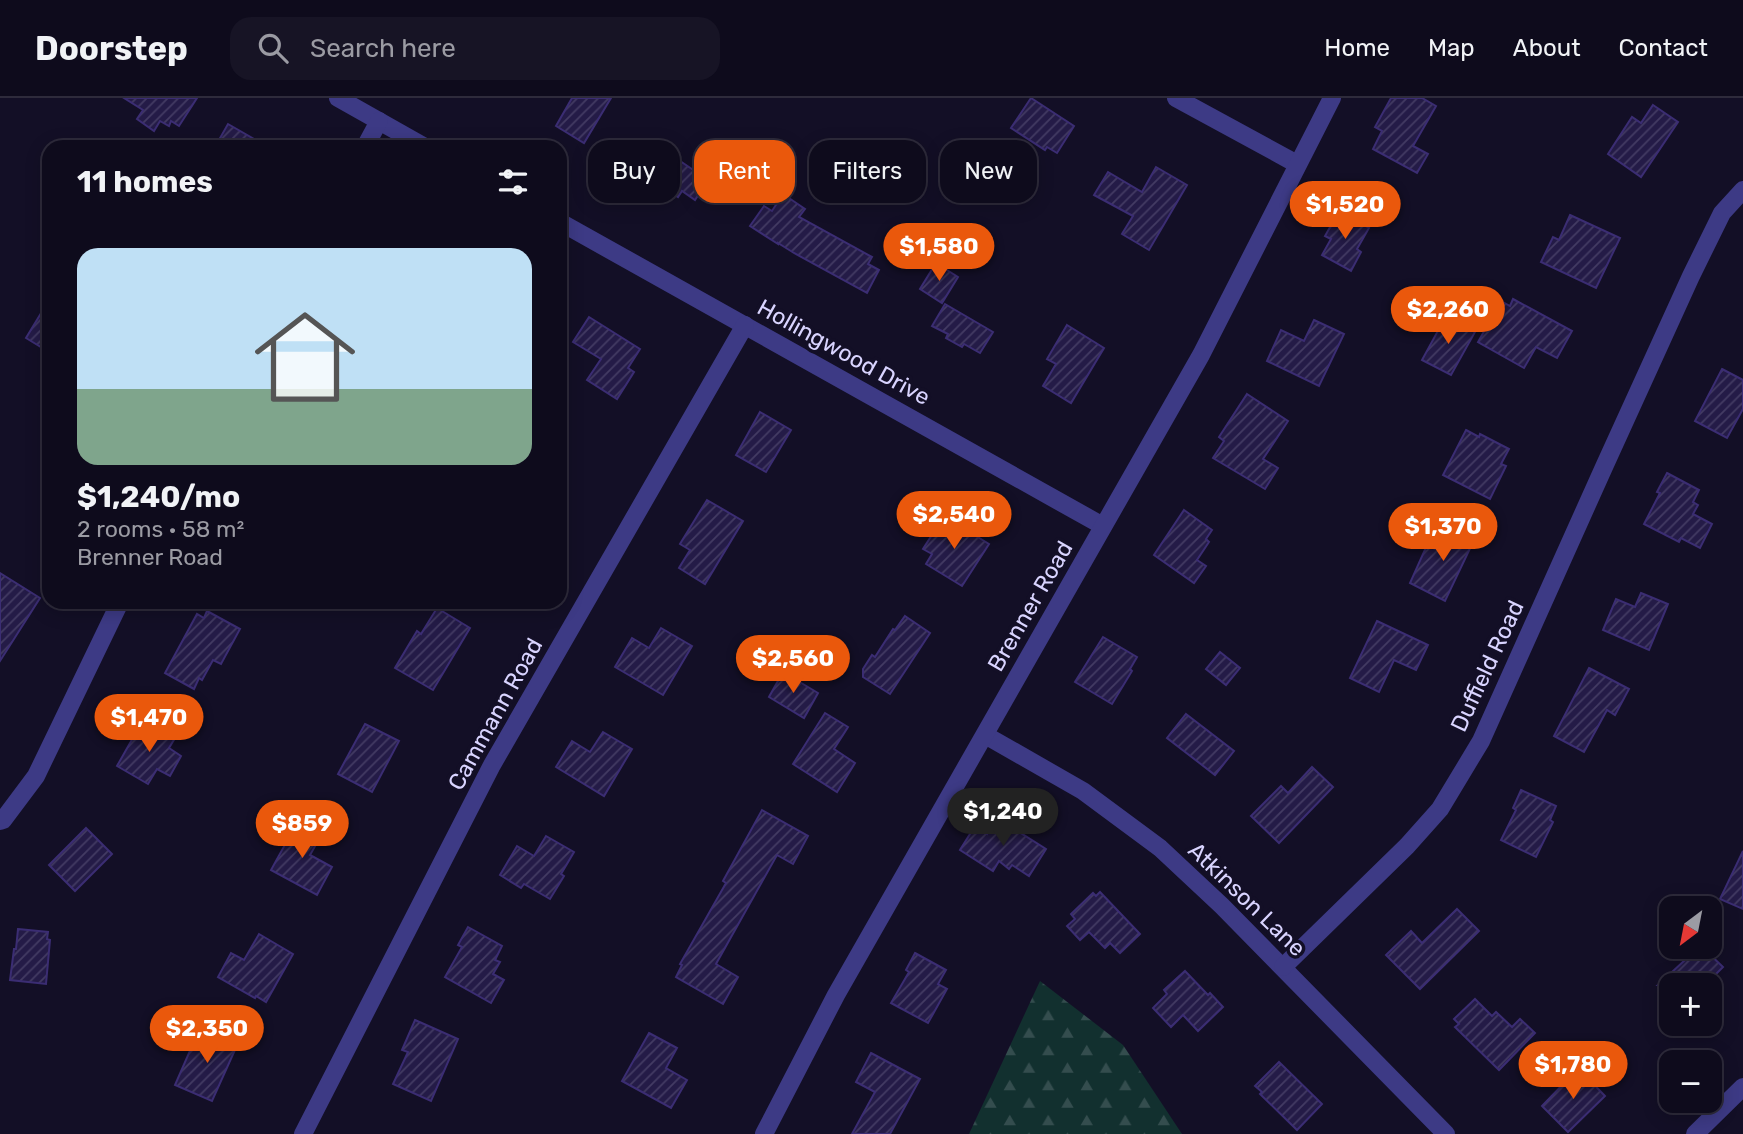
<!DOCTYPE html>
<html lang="en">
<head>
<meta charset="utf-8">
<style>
  body { margin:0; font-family:Rubik,sans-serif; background:#171425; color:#f1f3f6; height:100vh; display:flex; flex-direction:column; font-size:26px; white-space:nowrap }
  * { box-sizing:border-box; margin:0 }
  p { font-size:23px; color:#9b9ba3 }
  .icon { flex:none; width:38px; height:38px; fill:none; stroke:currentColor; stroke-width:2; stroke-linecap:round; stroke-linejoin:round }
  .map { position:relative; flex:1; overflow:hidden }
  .sheet { position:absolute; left:42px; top:42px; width:525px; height:469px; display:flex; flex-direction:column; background:#0e0b1c; border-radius:21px; box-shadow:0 4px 18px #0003,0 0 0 2px #2e2b3b }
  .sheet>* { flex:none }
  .banner { position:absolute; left:588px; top:42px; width:665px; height:63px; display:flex; gap:14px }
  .needle { width:46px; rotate:212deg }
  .buttons { position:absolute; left:1659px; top:798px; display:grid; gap:14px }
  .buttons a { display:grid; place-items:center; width:63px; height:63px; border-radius:14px; background:#0e0b1c; box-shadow:0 4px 18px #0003,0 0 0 2px #2e2b3b; font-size:35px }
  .price { position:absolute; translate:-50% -60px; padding:0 16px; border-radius:24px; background:#ea580c; color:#fff; font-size:23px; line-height:46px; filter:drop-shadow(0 2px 4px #0008) }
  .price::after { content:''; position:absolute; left:50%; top:42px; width:21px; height:16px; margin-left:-10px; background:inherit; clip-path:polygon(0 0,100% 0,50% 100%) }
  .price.current { background:#222; color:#fff }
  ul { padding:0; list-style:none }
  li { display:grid; align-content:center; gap:14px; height:371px; padding:0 35px }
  li span { display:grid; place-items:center; height:217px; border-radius:21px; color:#555 }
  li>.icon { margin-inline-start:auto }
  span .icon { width:126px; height:126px; fill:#fffc; stroke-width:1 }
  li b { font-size:30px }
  h2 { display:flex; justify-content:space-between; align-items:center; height:84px; padding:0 35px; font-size:30px }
  .chip { padding:0 24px; border-radius:21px; background:#0e0b1c; box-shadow:0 4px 18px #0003,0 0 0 2px #2e2b3b; font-size:24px; line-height:63px }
  .chip.current { background:#ea580c; color:#fff }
  header { display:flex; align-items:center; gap:42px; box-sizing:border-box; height:98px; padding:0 35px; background:#0e0b1c; border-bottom:2px solid #2e2b3b }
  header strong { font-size:33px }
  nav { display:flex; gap:38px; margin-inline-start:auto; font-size:24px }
  .search { width:490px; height:63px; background:#171425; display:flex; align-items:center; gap:18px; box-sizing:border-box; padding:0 24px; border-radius:21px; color:#9b9ba3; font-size:26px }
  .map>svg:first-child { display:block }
</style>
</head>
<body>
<header>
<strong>Doorstep</strong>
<div class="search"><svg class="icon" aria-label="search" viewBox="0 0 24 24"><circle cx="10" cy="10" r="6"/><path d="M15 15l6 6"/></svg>Search here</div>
<nav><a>Home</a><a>Map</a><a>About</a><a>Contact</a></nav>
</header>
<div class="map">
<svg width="1743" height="1036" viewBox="0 0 1743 1036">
  <defs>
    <pattern id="forest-firs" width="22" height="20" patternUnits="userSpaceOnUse" patternTransform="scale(1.75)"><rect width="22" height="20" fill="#12302f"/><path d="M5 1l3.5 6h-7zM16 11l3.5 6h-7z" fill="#344d4e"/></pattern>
    <pattern id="building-hatch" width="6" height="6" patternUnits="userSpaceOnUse" patternTransform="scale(1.75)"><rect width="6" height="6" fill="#241b47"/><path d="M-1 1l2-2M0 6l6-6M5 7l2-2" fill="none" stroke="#433b63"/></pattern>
  </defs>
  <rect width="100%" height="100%" fill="#130f26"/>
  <path fill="url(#forest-firs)" d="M1040,883L1123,947L1182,1036H969Z"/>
  <g fill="url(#building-hatch)" stroke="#3b2d73" stroke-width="2">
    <path d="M124,0H197L179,28L171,23L169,28L160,23L154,33L137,21L143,12Z"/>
    <path d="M572,0H611L584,45L556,28Z"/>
    <path d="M1031,0L1074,28L1057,55L1047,49L1045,52L1011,30Z"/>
    <path d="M1391,0H1422L1436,8L1413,48L1428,56L1417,75L1373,51L1382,33L1375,29Z"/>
    <path d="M1653,7L1678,24L1641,79L1608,56L1632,19L1641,25Z"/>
    <path d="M228,26L268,49H215Z"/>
    <path d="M658,48L708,82L695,102L682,93L678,99L640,74Z"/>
    <path d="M1156,69L1187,87L1149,152L1122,136L1133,118L1094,97L1108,74L1142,94Z"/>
    <path d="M783,96L805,111L799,119L872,159L868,166L879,172L867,195L794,155L778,145V146L750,128L764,108L772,113Z"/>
    <path d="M1339,113L1369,130L1357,151L1361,154L1351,173L1322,157L1331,141L1325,138Z"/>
    <path d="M1570,117L1620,140L1596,190L1541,164L1553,139L1559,142Z"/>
    <path d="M936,165L958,179L942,205L920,191Z"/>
    <path d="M1513,201L1572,233L1557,260L1536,249L1524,270L1478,244L1501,203L1510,208Z"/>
    <path d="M49,202V254L26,240Z"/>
    <path d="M945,206L993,234L980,255L964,246L962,249L946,240L948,236L932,228Z"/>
    <path d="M1446,218L1475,234L1451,277L1422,262Z"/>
    <path d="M589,219L640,251L628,270L634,274L617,301L587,282L601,261L573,244Z"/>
    <path d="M1314,222L1344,236L1319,288L1267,263L1281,232L1304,243Z"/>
    <path d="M1067,227L1104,250L1071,305L1043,288L1056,266L1047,261Z"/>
    <path d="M1722,271L1743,282V311L1727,340L1695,323Z"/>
    <path d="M1247,296L1288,323L1263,361L1278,370L1265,391L1213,360L1224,343L1219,339Z"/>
    <path d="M760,314L791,332L766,374L736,357Z"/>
    <path d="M1466,332L1479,339L1480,336L1509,351L1501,366L1506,368L1490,401L1443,377Z"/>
    <path d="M1667,375L1699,392L1693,404L1698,407L1693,416L1712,426L1700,450L1681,440L1679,444L1644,426L1660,395L1657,394Z"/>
    <path d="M707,402L743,423L705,486L679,470L690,452L680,446Z"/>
    <path d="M1184,412L1212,432L1206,441L1209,444L1197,462L1206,468L1194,485L1154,457Z"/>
    <path d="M944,418L989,446L962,488L926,466L932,456L923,451Z"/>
    <path d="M1447,427L1475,440L1445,503L1410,485L1427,447L1435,451Z"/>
    <path d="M0,475L40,500L0,563Z"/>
    <path d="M1641,495L1668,506L1649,552L1603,532L1616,501L1635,509Z"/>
    <path d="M437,510L470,530L433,592L395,570L417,533L421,536Z"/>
    <path d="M207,513L240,531L221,566L213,562L202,582L199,580L194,591L165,575L197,516L204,520Z"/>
    <path d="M905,518L930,535L890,596L863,579V571L872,557L875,559L893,531L895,532Z"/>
    <path d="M1377,523L1428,547L1416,572L1394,562L1379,594L1350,580Z"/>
    <path d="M661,530L692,548L663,597L615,569L632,540L649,550Z"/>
    <path d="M1103,539L1137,559L1130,571L1132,573L1112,606L1075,584Z"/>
    <path d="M1220,554L1240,570L1226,587L1206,571Z"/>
    <path d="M1589,570L1629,591L1615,617L1607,612L1584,654L1554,638Z"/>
    <path d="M783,574L818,595L804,620L769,599Z"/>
    <path d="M825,615L848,629L834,651L855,665L837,694L793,666Z"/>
    <path d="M1186,616L1234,653L1215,677L1167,640Z"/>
    <path d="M143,622L175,640L169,650L181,658L170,678L157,671L148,686L117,668Z"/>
    <path d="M365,626L399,643L372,694L338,676Z"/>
    <path d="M603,634L632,651L604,698L556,669L572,643L590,654Z"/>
    <path d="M1312,669L1333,689L1279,745L1251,718L1281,688L1288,695Z"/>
    <path d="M1521,692L1556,708L1550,722L1553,724L1536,759L1501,742L1516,712L1513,710Z"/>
    <path d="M762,712L808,738L793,766L777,757L716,866L738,879L723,906L676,879L682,867L680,866L726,785L723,783Z"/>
    <path d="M997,720L1046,751L1029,778L1012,767L1009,771L999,763L993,773L960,752L975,728L987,736Z"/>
    <path d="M298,723L322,736L310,757L332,769L317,797L271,772Z"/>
    <path d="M86,730L112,756L75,793L49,767Z"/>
    <path d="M546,738L574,754L561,776L564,778L550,801L524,786L521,790L500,777L517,748L534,758Z"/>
    <path d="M1743,753V811L1720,801Z"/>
    <path d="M1100,794L1140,836L1120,855L1110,845L1105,850L1089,834L1080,842L1067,828L1075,821L1071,816L1093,795L1096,798Z"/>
    <path d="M1457,811L1479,833L1420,891L1386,857L1411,833L1422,845Z"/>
    <path d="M468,829L502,848L495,862L500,864L493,876L504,882L491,905L445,879L462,849L458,847Z"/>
    <path d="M18,831L48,834L47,841L50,842L46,886L10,882L14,851H16Z"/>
    <path d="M259,836L293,856L266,904L256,898L255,900L218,879L231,855L244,862Z"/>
    <path d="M1699,849H1702L1723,869L1706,886L1707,887H1658Z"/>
    <path d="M915,855L946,872L938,886L947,891L928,925L891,905L909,874L906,872Z"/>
    <path d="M1185,873L1208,897L1210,895L1223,909L1198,933L1183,917L1171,929L1153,910L1167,896L1164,892Z"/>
    <path d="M1475,901L1492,918L1496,914L1512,929L1520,921L1535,935L1499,972L1455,929L1459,926L1454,921Z"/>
    <path d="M415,922L458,941L431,1003L393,986L408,954L402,952Z"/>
    <path d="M210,930L239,943L212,1003L175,987L192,948L200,952Z"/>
    <path d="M649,935L677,950L666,970L687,982L671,1010L622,983Z"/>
    <path d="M871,955L920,981L890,1036H852L875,994L856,984Z"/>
    <path d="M1279,964L1322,1006L1297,1032L1260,996L1262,994L1255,988Z"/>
    <path d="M1581,973L1605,998L1568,1034L1542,1008L1567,982L1569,985Z"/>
  </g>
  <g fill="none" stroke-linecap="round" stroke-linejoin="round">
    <g stroke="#3d3a85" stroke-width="18">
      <path d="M338,0L425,49"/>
      <path d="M1176,0L1297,66"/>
      <path d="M365,49L379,23"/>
      <path d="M560,124L1103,428"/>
      <path d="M985,637L1083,693L1160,750L1222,808L1446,1036"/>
      <path d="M0,723L3,722L36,678L120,504"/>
      <path d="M1283,869L1407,748L1440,711L1481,643L1604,369L1691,178L1722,115L1743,92"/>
      <path d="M303,1036L492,667L745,227"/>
      <path d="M764,1036L836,897L1201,257L1332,0"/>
      <path d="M1695,1036L1743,989"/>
    </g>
  </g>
  <g text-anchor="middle" stroke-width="7" stroke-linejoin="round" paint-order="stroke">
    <g font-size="23" fill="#d9d4ff" stroke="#130f26">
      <text transform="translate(844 254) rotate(29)" y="8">Hollingwood Drive</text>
      <text transform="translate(1030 508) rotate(-60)" y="8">Brenner Road</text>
      <text transform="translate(1487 568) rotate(-65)" y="8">Duffield Road</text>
      <text transform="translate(495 616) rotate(-61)" y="8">Cammann Road</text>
      <text transform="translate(1247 801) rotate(44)" y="8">Atkinson Lane</text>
    </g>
  </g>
</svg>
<div class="buttons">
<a><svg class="needle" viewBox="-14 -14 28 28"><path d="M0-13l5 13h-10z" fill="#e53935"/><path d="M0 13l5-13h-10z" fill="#9b9ba3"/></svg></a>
<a>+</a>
<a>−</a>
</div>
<b class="price" style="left:1345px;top:143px">$1,520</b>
<b class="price" style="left:939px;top:185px">$1,580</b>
<b class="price" style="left:1448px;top:248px">$2,260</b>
<b class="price" style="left:954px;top:453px">$2,540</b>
<b class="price" style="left:1443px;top:465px">$1,370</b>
<b class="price" style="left:793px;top:597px">$2,560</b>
<b class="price" style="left:149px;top:656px">$1,470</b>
<b class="price current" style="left:1003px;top:750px">$1,240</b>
<b class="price" style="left:302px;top:762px">$859</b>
<b class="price" style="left:207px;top:967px">$2,350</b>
<b class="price" style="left:1573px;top:1003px">$1,780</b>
<div class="banner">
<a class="chip">Buy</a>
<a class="chip current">Rent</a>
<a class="chip">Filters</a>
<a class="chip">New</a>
</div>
<section class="sheet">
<h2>11 homes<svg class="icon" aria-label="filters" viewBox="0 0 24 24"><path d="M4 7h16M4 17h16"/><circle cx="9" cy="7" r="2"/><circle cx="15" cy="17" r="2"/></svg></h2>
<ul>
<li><span style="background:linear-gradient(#bfe0f5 65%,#7fa58c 0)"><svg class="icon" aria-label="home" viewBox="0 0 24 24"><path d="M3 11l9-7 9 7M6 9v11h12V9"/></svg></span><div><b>$1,240/mo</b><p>2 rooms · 58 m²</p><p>Brenner Road</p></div></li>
</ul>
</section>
</div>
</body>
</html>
